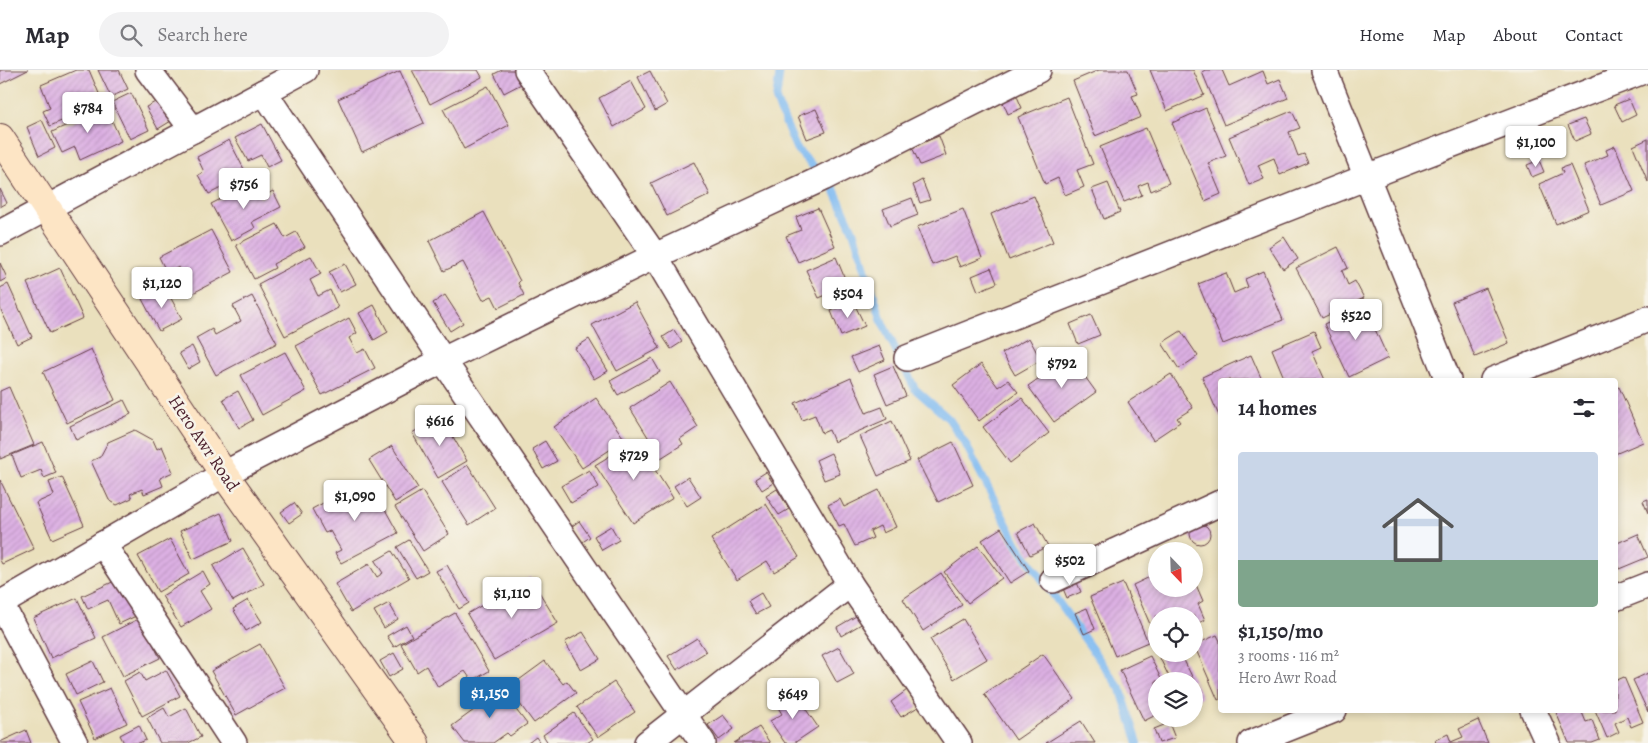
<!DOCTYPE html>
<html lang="en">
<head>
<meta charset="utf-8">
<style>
  body { margin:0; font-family:Alegreya,serif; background:#f2f2f3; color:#2b2b33; height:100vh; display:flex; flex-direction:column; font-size:19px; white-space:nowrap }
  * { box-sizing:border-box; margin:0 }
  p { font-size:16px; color:#7c7c81 }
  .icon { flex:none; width:28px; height:28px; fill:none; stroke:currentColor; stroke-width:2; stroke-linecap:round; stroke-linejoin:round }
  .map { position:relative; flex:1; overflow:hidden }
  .drawer { position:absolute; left:1218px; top:308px; width:400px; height:335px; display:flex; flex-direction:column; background:#fff; border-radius:5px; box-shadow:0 2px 8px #0003 }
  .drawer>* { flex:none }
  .needle { width:32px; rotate:157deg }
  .fabs { position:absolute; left:1148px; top:472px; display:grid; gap:10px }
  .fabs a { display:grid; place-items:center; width:55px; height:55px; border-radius:50%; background:#fff; box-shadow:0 2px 8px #0003; font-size:25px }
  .price { position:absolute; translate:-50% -42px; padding:0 11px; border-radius:5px; background:#fff; color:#222; font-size:16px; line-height:32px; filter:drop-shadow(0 1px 2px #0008) }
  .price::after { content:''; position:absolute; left:50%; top:30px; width:15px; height:11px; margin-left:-8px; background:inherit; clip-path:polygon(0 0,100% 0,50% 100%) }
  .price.active { background:#1f6fb2; color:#fff }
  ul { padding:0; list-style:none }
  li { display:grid; align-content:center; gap:10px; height:265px; padding:0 20px }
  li+li { border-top:1px solid #e1e1e2 }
  li span { display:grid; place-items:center; height:155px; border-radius:5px; color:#555 }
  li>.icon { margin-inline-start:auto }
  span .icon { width:90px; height:90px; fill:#fffc; stroke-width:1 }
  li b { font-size:21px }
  h2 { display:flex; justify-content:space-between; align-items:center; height:60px; padding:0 20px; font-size:21px }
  header { display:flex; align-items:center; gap:30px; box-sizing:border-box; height:70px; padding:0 25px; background:#fff; border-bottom:1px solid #e1e1e2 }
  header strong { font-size:24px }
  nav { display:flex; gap:28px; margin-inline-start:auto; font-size:18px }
  .search { width:350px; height:45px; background:#f2f2f3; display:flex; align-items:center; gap:12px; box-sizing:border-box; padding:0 18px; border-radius:28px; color:#7c7c81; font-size:19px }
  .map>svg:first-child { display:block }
</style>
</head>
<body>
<header>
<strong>Map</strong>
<div class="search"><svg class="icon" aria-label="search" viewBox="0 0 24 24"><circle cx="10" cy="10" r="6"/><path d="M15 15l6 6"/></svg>Search here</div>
<nav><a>Home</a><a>Map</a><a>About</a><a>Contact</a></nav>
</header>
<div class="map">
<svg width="1648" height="673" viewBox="0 0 1648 673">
  <defs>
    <pattern id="building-hatch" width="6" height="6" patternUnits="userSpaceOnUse" patternTransform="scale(1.25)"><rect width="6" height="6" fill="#dcb0e3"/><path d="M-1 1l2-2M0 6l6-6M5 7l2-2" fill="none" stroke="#be97c3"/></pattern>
  </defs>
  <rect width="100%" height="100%" fill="#f7f3e8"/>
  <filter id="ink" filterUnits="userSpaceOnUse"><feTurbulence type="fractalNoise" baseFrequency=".02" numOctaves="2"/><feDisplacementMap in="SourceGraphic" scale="10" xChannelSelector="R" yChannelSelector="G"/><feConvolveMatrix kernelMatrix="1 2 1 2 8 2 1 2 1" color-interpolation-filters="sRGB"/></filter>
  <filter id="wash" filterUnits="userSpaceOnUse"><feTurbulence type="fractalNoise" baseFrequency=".0096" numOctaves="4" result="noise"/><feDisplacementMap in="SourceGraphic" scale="20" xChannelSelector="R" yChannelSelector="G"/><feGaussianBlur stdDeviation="1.12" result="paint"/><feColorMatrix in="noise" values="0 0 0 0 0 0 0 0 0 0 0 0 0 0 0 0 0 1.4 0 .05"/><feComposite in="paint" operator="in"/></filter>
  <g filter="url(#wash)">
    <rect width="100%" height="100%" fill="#eae0bd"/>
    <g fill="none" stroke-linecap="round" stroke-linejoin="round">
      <path stroke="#80bbf2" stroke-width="8" d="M780,0L776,30L796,78L834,119L853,161L883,254L915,319L949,349L966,375L1017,474L1121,620L1138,673"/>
    </g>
    <g id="blocks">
      <g fill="url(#building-hatch)">
        <path d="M0,0H28L0,14Z"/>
        <path d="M76,0H89L103,33L50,56L43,41L50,38L41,15Z"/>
        <path d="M98,0H119L128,19L111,27Z"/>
        <path d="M412,0H478L482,7L430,34Z"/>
        <path d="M502,0H521L527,11L504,23L494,4Z"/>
        <path d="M1099,0H1128L1138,24L1132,26L1141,47L1095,66L1073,11Z"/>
        <path d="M1150,0H1193L1204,25L1167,41Z"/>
        <path d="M1205,0H1222L1229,16L1263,1L1268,14L1280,9L1288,28L1224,55L1202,2Z"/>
        <path d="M400,1L424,53L362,82L338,29Z"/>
        <path d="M650,1L667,34L655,41L638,7Z"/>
        <path d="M631,11L646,39L614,57L599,28Z"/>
        <path d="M488,16L509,55L464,79L443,39Z"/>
        <path d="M131,23L149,60L130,69L112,32Z"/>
        <path d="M1016,24L1022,38L1008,44L1002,30Z"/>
        <path d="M1067,27L1093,94L1077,100L1084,117L1065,125L1058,108L1045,114L1018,47Z"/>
        <path d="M1629,29L1636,45L1622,52L1614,35Z"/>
        <path d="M159,30L171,51L158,59L146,37Z"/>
        <path d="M106,37L121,71L80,90L75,77L62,83L52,62Z"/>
        <path d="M1206,38L1226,86L1208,93L1221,124L1205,131L1172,53Z"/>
        <path d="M816,39L826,62L807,69L798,46Z"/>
        <path d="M1292,41L1300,58L1289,62L1298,86L1304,84L1308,93L1280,105L1274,88L1258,95L1264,109L1249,115L1229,67Z"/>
        <path d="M1584,49L1591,64L1575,71L1568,55Z"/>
        <path d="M42,50L55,78L39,86L27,57Z"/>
        <path d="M262,54L281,90L267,97L261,85L248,91L235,68Z"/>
        <path d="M1146,58L1169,113L1151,121L1148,112L1138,116L1142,125L1124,132L1100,77Z"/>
        <path d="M939,66L946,85L920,95L912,77Z"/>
        <path d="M1648,69V112L1633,76Z"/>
        <path d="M229,70L247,105L209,124L198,105L204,102L197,87Z"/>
        <path d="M1615,76L1634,121L1601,135L1584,95L1608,85L1606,80Z"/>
        <path d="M1539,90L1544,102L1532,107L1527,95Z"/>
        <path d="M694,92L710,125L667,146L651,113Z"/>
        <path d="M1570,95L1589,140L1556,154L1539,114L1563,103L1561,98Z"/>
        <path d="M922,110L930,130L920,133L913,115Z"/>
        <path d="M252,113L260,128L273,121L281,137L252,152L255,158L231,171L211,134Z"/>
        <path d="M1108,113L1120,142L1104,149L1092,119Z"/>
        <path d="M0,119L7,133L0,137Z"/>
        <path d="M1034,126L1053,172L1009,190L991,144Z"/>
        <path d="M912,128L918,145L890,156L883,139Z"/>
        <path d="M818,138L835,176L798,192L786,166L801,160L796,147Z"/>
        <path d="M963,139L982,188L960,197L955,186L932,195L917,157Z"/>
        <path d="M484,142L520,211L518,213L524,225L498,238L492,226L483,230L463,192L444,201L429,171Z"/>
        <path d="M277,154L285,168L296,162L305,177L273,194L275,198L254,209L236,175Z"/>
        <path d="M211,160L233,202L193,223L179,197L167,203L159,187Z"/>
        <path d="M1284,167L1298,189L1283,199L1269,177Z"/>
        <path d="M1338,177L1348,198L1342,201L1348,215L1355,211L1364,228L1322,248L1296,198Z"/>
        <path d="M311,186L321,204L310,210L318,226L330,220L338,238L285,266L258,214Z"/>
        <path d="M836,187L848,216L819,228L806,200Z"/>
        <path d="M0,193L7,208L0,212Z"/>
        <path d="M345,194L356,214L340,222L329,202Z"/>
        <path d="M60,198L83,248L50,263L27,213Z"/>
        <path d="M991,198L997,213L978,221L972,206Z"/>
        <path d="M1263,201L1283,250L1223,274L1198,214L1226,203L1234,223L1248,217L1245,209Z"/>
        <path d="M8,214L32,267L17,274L0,238V218Z"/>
        <path d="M165,217L182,249L159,261L142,229Z"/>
        <path d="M1486,218L1509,273L1475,287L1452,232Z"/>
        <path d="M445,225L463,253L450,261L433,233Z"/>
        <path d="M252,226L277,273L216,305L196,268L212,259L215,265L241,251L233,236Z"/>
        <path d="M853,231L865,256L841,266L831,241Z"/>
        <path d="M635,232L660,278L617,301L592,255Z"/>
        <path d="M374,235L388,262L374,270L359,243Z"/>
        <path d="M1364,235L1388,288L1349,307L1324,254Z"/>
        <path d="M1091,245L1100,265L1078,274L1070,254Z"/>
        <path d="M349,248L357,263L349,268L357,283L365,279L375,298L322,325L296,276Z"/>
        <path d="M674,260L682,272L671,279L663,267Z"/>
        <path d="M1181,261L1198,286L1179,299L1162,273Z"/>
        <path d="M1314,261L1321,277L1312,281L1325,310H1285L1272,279Z"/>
        <path d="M1029,268L1041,290L1015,305L1002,283Z"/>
        <path d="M589,269L608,301L594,309L575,278Z"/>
        <path d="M192,276L200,292L188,299L179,283Z"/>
        <path d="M879,276L885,290L858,302L851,287Z"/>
        <path d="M91,279L115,330L67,353L43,302Z"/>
        <path d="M285,282L306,321L262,345L241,305Z"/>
        <path d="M1251,285L1262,310H1220V348L1202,307Z"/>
        <path d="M1070,286L1096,322L1054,352L1028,316Z"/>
        <path d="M652,288L660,302L618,325L610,311Z"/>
        <path d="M981,294L998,317L1008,310L1018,322L979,351L953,315Z"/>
        <path d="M893,296L906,326L887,334L874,304Z"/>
        <path d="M1171,304L1193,338L1177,348L1180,352L1153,370L1128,332Z"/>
        <path d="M851,308L866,343L882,337L887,349L834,372L829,360L822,363L815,345L802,350L795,333Z"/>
        <path d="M670,312L698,357L680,369L683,374L661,388L630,338Z"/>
        <path d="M9,317L34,375L0,389V321Z"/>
        <path d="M1619,317L1643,372L1615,384V319Z"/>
        <path d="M238,321L253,350L239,358L223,329Z"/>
        <path d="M596,328L625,370L582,398L554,357Z"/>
        <path d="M1022,328L1049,363L1010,393L983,357Z"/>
        <path d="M124,330L131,344L76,370L70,356Z"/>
        <path d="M441,346L467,391L438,408L412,363Z"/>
        <path d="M892,351L910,391L878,406L860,366Z"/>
        <path d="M135,360L153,370L157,379L162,376L173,402L160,408L163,416L144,424L142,419L130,424L132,428L117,435L109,430L91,391L100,387L108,372Z"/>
        <path d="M636,370L673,428L633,453L595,395Z"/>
        <path d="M545,371L557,391L543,399L532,379Z"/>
        <path d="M43,372L56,403L44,408L41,400L21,408L12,385Z"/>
        <path d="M953,372L973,415L938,432L917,390Z"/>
        <path d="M392,376L418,418L395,432L369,390Z"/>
        <path d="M831,383L840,404L824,410L816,390Z"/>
        <path d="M468,395L495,438L469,455L442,412Z"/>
        <path d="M589,400L599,417L571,433L561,416Z"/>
        <path d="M766,402L773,413L762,420L755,409Z"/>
        <path d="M62,407L84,455L52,469L36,433L54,425L49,412Z"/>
        <path d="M688,407L701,427L687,436L674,416Z"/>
        <path d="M0,410L34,479L2,494L0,490Z"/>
        <path d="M372,416L398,463L341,493L335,483L341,480L330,461L325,463L312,439L353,417L357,424Z"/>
        <path d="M777,419L789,439L779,445L766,426Z"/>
        <path d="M879,420L896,457L883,463L880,456L870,461L873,468L855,476L844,454L839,456L828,435L840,429L844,437Z"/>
        <path d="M422,421L449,464L423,481L395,437Z"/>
        <path d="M1648,429V443L1643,431Z"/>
        <path d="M294,433L302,444L289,453L281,442Z"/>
        <path d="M766,434L799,487L774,502L767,491L737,510L711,469Z"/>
        <path d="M221,443L233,471L193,489L180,461Z"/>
        <path d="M579,451L590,467L581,473L571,457Z"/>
        <path d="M1035,453L1048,476L1030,485L1018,462Z"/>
        <circle cx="1200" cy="464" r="10"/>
        <path d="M611,456L619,470L602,480L594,466Z"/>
        <path d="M1001,458L1029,501L1010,513L982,470Z"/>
        <path d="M1638,464L1648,487L1619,499L1615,489V474Z"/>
        <path d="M170,469L189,504L158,522L138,486Z"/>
        <path d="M409,470L428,501L416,508L397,477Z"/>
        <path d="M978,476L1002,508L968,533L944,502Z"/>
        <path d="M243,478L264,514L233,531L213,496Z"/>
        <path d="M392,481L409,508L351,542L335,514L369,494L377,507L383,503L375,491Z"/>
        <path d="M447,495L469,533L459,539L436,501Z"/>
        <path d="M203,501L210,514L200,521L211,539L181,557L162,526Z"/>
        <path d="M941,503L962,535L923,561L903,529Z"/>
        <path d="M1073,503L1081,522L1067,528L1059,509Z"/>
        <path d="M1156,504V519H1194V510L1203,531L1198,534L1205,550L1194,555V546H1156V568L1133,515Z"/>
        <path d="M530,507L558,553L494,590L467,544Z"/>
        <path d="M119,509L136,546L119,554L108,530L88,539L82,526Z"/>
        <path d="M1123,513L1148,572L1115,586L1090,527Z"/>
        <path d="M761,523L769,537L756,544L748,531Z"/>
        <path d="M77,528L96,568L51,588L33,548Z"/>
        <path d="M248,530L262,552L246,561L233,539Z"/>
        <path d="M389,533L398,549L384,558L374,541Z"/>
        <path d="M1087,538L1095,559L1084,564L1075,543Z"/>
        <path d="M455,543L489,601L472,611L465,601L438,617L426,596L417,602L401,574Z"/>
        <path d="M858,545L863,553L841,566L837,557Z"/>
        <path d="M140,548L160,588L123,606L103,567Z"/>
        <path d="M963,549L987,589L954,609L930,569Z"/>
        <path d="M406,555L412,566L394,577L387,566Z"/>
        <path d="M583,562L600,589L581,600L565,572Z"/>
        <path d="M1217,565L1220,571V629L1218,630L1194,575Z"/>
        <path d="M697,568L706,582L677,600L668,586Z"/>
        <path d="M260,574L285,618L236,645L211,601Z"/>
        <path d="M839,577L854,604L837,613L822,586Z"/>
        <path d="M394,583L403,599L389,607L380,591Z"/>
        <path d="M1043,584L1075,629L1016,670L984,624Z"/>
        <path d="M1158,584H1181L1202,627L1194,631V611H1171Z"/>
        <path d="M1150,586L1162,611H1156V645L1144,651L1120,600Z"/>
        <path d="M93,591L103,612L76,625L66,604Z"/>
        <path d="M545,591L563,614L567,611L576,623L534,653L508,618Z"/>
        <path d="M166,600L180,626L142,646L124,611L140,602L145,611Z"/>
        <path d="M1648,603V642L1633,610Z"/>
        <path d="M1624,607L1643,652L1631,657L1627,647L1615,653L1619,662L1607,668L1595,640H1615V611Z"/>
        <path d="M494,611L527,654L510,666L507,663L493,673H465L452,656L489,629L482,620Z"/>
        <path d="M614,612L635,642L598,667L577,637Z"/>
        <path d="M110,618L127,653L95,668L78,632Z"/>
        <path d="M907,620L918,637L901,647L891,632Z"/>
        <path d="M794,622L818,657L794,673H785L770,651L782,644L776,634Z"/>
        <path d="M164,638L169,647L186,638L201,667L188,673H160L147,648Z"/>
        <path d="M1555,640H1581L1586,652L1592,650L1600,670L1592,673H1569Z"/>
        <path d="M574,643L593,669L587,673H548L543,665Z"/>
        <path d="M723,645L734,659L719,670L708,655Z"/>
        <path d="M1478,650L1488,673H1436L1435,670L1448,664L1451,672L1463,667L1459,659Z"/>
        <path d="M1081,651L1095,673H1046Z"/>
        <path d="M1169,653L1175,668L1159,673L1154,659Z"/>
        <path d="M139,655L146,670L139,673H124L120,665Z"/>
        <path d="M759,657L770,673H734Z"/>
        <path d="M26,660L31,673H0V672Z"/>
        <path d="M536,667L540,673H528Z"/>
      </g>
    </g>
  </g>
  <g filter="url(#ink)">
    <use href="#blocks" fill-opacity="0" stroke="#623c41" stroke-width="1"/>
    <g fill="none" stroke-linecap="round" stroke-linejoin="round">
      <defs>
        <g id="minor">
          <path d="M148,0L193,60"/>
          <path d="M527,0L655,186L850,514L959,673"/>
          <path d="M1324,0L1448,310"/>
          <path d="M264,22L443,290L703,673"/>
          <path d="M0,163L305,0"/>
          <path d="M907,288L1367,107L1646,0"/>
          <path d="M1493,310L1648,249"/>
          <path d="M103,474L234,673"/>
          <path d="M1053,510L1220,433"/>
          <path d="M1615,528L1648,515"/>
          <path d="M0,532L75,673"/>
          <path d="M0,534L224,404L443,290L655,186L823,108L1038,0"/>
          <path d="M1533,640L1548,673"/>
          <path d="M647,673L850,514"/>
          <path d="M1251,673L1334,640"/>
        </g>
        <path id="secondary" d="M0,68L224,404L415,673"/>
      </defs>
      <use href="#minor" stroke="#623c41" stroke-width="28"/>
      <use href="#secondary" stroke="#623c41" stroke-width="30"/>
      <use href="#minor" stroke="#fff" stroke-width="25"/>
      <use href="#secondary" stroke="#fde5c5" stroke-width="28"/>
    </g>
  </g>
  <g text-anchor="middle" stroke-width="5" stroke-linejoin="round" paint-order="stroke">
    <g font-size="18" fill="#4a1f2b" stroke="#f7f3e8">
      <text transform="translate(204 373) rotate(56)" y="6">Hero Awr Road</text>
    </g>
  </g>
</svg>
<div class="fabs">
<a><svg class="needle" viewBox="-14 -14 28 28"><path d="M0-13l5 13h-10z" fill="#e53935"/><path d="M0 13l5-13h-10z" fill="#7c7c81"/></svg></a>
<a><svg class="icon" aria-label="locate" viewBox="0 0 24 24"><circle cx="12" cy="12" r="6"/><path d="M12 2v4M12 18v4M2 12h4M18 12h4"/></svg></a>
<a><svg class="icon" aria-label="layers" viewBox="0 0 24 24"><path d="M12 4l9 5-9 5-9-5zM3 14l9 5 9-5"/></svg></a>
</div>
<b class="price" style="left:88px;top:64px">$784</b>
<b class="price" style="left:1536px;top:98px">$1,100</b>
<b class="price" style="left:244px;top:140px">$756</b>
<b class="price" style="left:162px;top:239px">$1,120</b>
<b class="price" style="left:848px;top:249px">$504</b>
<b class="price" style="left:1356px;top:271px">$520</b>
<b class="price" style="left:1062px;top:319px">$792</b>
<b class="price" style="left:440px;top:377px">$616</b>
<b class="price" style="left:634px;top:411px">$729</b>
<b class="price" style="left:355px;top:452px">$1,090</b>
<b class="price" style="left:1070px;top:516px">$502</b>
<b class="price" style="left:512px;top:549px">$1,110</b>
<b class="price active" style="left:490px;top:649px">$1,150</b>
<b class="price" style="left:793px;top:650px">$649</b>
<section class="drawer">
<h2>14 homes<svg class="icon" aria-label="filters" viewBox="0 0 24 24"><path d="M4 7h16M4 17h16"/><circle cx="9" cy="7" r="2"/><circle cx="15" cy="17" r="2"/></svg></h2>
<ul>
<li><span style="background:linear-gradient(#c9d6e8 70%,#7fa58c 0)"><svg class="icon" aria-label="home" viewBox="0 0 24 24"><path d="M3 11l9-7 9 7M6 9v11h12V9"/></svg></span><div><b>$1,150/mo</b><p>3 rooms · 116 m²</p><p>Hero Awr Road</p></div></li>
</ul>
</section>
</div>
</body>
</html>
